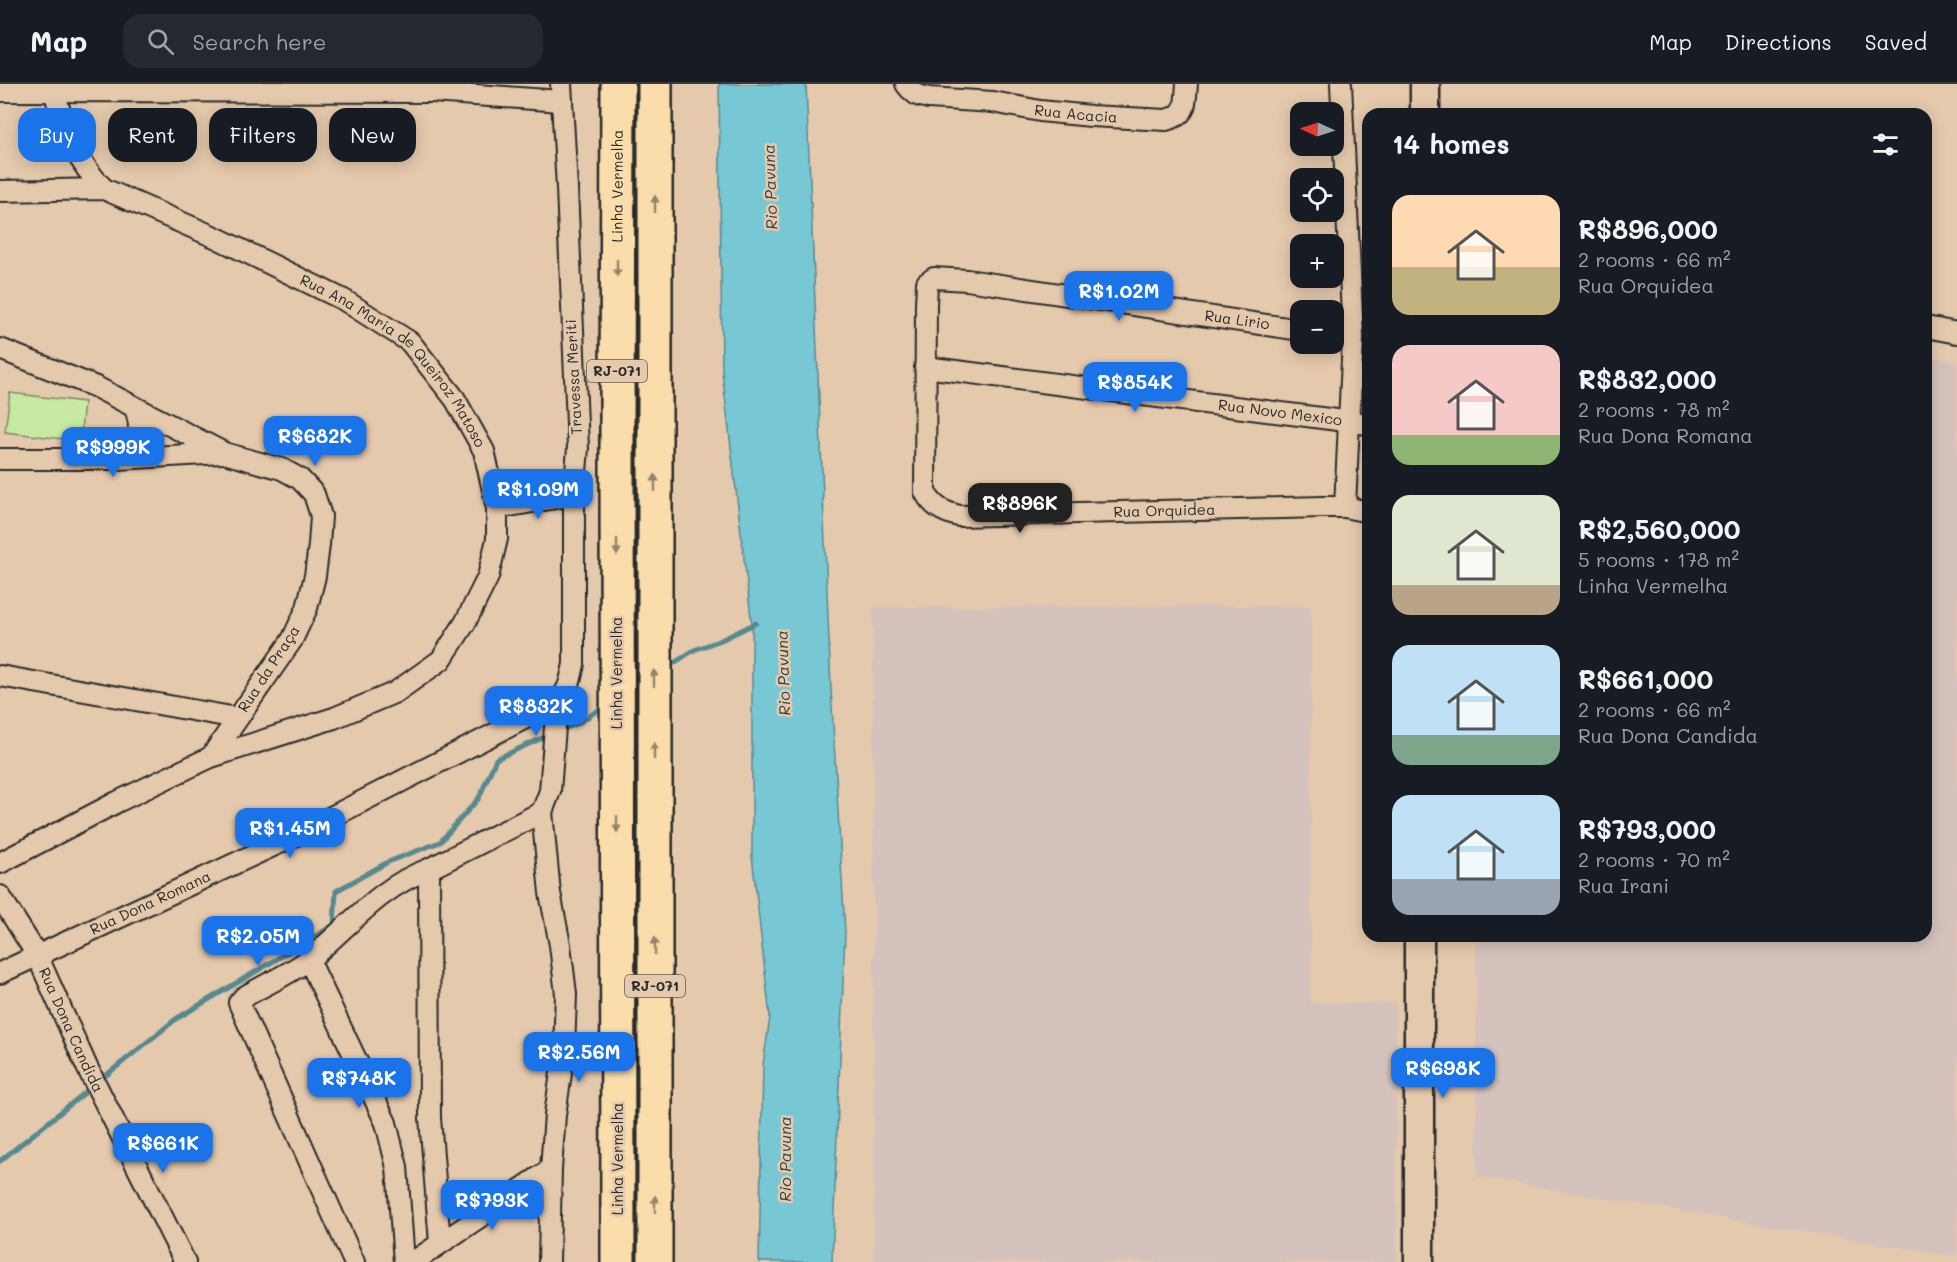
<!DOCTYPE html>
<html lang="en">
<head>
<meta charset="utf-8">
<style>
  body { margin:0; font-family:Mali,sans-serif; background:#242831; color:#f1f3f6; height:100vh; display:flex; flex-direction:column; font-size:22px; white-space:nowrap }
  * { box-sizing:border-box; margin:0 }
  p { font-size:20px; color:#9ea1a6 }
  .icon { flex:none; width:33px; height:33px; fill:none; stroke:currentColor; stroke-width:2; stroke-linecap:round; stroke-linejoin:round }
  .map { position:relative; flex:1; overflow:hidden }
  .details { position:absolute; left:1362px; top:24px; width:570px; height:834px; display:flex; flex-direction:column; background:#171b24; border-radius:18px; box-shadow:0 3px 15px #0003 }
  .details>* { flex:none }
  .banner { position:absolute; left:18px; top:24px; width:570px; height:54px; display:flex; gap:12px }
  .needle { width:39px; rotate:273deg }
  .buttons { position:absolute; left:1290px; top:18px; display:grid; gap:12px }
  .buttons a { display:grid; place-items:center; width:54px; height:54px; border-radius:12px; background:#171b24; box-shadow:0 3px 15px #0003; font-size:30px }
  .price { position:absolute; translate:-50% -51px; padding:0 14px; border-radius:12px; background:#1a73e8; color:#fff; font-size:20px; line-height:39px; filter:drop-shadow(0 2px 3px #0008) }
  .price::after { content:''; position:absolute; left:50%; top:36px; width:18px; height:14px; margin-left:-9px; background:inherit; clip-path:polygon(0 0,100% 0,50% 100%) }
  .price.current { background:#222; color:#fff }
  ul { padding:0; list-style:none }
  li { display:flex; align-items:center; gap:18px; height:150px; padding:0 30px }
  li span { display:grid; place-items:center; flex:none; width:168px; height:120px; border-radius:18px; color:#555 }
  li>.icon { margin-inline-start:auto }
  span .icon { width:72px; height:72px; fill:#fffc; stroke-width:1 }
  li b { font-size:26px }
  h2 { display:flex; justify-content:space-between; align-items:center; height:72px; padding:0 30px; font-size:26px }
  .pill { padding:0 21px; border-radius:18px; background:#171b24; box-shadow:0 3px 15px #0003; font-size:21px; line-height:54px }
  .pill.current { background:#1a73e8; color:#fff }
  header { display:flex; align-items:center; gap:36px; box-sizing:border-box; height:84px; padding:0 30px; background:#171b24; border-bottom:2px solid #363941 }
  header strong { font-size:28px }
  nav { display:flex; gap:33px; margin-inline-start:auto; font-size:21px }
  .search { width:420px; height:54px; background:#242831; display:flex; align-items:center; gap:15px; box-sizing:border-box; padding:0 21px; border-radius:18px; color:#9ea1a6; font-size:22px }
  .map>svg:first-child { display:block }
</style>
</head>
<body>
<header>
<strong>Map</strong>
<div class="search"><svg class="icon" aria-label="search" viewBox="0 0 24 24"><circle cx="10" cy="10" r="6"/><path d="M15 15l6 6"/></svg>Search here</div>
<nav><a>Map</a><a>Directions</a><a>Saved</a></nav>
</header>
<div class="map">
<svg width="1957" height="1178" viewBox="0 0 1957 1178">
  <rect width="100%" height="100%" fill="#e5c9ad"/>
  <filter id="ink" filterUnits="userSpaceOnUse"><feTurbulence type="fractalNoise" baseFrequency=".0167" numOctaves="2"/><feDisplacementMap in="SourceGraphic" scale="12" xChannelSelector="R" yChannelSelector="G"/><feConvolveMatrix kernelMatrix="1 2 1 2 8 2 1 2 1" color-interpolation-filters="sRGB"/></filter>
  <g filter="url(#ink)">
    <g fill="#d5c2bd">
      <path d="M1926,272L1957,278V1171L1951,1172L1477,1093L1476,852H1926Z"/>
      <path d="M1311,522V919H1396L1397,1178H874L873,523Z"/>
    </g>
    <path fill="#c8e9a2" stroke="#7a8a66" stroke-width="1.5" d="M10,309L84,318L80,357L5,348Z"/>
    <path fill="#78c7d5" stroke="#598991" stroke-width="1.5" d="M719,0H806L831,605L845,848L832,1178H759L763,981L770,933L752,772V542L722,287Z"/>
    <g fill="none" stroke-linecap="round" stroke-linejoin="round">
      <g stroke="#598991" stroke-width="5">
        <path d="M668,583L694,566L721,556L756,539"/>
        <path d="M559,647L577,640L606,621"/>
        <path d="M99,997L176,935L334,841L336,807L388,778L440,758L479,714L496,675L551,650"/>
        <path d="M0,1077L92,1003"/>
      </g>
      <defs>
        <g id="street">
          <path d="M53,0C61,39 75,77 104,105"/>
          <path id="s1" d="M906,0L910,5L917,11L929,14L993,18L1040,27L1091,32L1166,36C1188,31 1185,20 1187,0"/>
          <path d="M1341,0L1353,254L1345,423"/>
          <path d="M0,7L432,8L562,17"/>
          <path id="s2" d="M0,107L104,105L217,154L344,216L410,258L455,315L484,367L497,424V455L488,493L465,539L441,576L396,608L334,634L211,673L117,718L0,779"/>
          <path d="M1926,243L1957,249"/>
          <path id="s3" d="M1300,246L967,196L934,194L927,199L926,221L925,408C933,423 943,428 959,432L1323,423H1345L1368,428"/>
          <path d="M0,265L96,303L224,369L282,385L300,395L314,410L321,432L319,461L315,492L307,524L292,556L211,673"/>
          <path id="s4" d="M925,283L1368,340"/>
          <path d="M0,375H118L222,369"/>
          <path d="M118,375C138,360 144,349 135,324"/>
          <path d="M497,424L574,411"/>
          <path d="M0,592L237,634"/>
          <path d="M429,785L430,1034L440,1159"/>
          <path id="s5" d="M0,812L37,871L87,983L185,1178"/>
          <path d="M309,876L386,1039L397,1083L404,1178"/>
          <path id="s6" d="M0,889L292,753L557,618C569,608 571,594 574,580V411L578,364L567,104L561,0"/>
          <path d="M354,1178L239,919L244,913C264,901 294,888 312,873C349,842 381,802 429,785L542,728"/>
          <path d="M413,1178L551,1085"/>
          <path d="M549,1178L551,1085L555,1031L564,968L566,910L560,861L550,809L542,728L550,707L557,618"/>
        </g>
        <g id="secondary">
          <path d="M1425,30V0"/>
          <path d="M1419,852V1178"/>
        </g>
        <g id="highway">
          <path id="s7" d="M618,1178L617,344L618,0"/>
          <path d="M655,1178V0"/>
        </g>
      </defs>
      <use href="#street" stroke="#2b2b2b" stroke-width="24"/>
      <use href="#secondary" stroke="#2b2b2b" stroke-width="33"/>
      <use href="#highway" stroke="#2b2b2b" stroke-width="38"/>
      <use href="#street" stroke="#e5c9ad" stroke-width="20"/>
      <use href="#secondary" stroke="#e5c9ad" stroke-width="28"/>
      <use href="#highway" stroke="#faddab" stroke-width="33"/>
    </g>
    <defs><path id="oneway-solid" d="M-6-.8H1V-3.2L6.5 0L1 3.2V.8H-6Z" transform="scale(1.5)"/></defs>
    <g fill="#92846b">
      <use href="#oneway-solid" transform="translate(655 120) rotate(-90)"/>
      <use href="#oneway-solid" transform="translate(617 184) rotate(90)"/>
      <use href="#oneway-solid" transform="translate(655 399) rotate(-90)"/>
      <use href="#oneway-solid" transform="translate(617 463) rotate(90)"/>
      <use href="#oneway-solid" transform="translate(654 594) rotate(-90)"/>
      <use href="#oneway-solid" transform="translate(654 667) rotate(-90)"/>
      <use href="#oneway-solid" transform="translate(617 740) rotate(90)"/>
      <use href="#oneway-solid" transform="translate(655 862) rotate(-90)"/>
      <use href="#oneway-solid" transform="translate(655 1120) rotate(-90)"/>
    </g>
  </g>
  <g text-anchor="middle" stroke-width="5" stroke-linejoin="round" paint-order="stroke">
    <g fill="#e5c9ad" stroke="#635a52" stroke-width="1.5">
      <rect x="587" y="276" width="60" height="22" rx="4.5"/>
      <rect x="625" y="891" width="60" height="22" rx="4.5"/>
    </g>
    <g font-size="14" font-weight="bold" fill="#2b2b2b">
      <text x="617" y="292">RJ-071</text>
      <text x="655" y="907">RJ-071</text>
    </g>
    <g font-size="15" fill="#2b2b2b" stroke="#e5c9ad">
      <text dy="5" stroke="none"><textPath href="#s1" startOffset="176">Rua Acacia</textPath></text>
      <text dy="5" stroke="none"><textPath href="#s7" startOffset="1076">Linha Vermelha</textPath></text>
      <text transform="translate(1237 236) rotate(8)" y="5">Rua Lirio</text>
      <text dy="5" stroke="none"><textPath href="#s2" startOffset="447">Rua Ana Maria de Queiroz Matoso</textPath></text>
      <text transform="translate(574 293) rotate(-93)" y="5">Travessa Meriti</text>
      <text dy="5" stroke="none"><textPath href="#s4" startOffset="358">Rua Novo Mexico</textPath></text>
      <text dy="5" stroke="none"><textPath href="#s3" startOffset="836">Rua Orquidea</textPath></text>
      <text transform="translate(269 585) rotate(-57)" y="5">Rua da Praça</text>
      <text transform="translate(617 589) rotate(-90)" y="5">Linha Vermelha</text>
      <text dy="5" stroke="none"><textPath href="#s6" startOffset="166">Rua Dona Romana</textPath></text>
      <text dy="5" stroke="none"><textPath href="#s5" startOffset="152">Rua Dona Candida</textPath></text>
      <text transform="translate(618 1075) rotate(-90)" y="5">Linha Vermelha</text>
    </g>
    <g font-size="16" font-style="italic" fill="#374244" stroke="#e5c9ad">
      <text transform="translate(770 103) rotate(-92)" y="6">Rio Pavuna</text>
      <text transform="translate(783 589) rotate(-92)" y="6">Rio Pavuna</text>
      <text transform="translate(785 1075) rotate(-90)" y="6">Rio Pavuna</text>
    </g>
  </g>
</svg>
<div class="buttons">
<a><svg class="needle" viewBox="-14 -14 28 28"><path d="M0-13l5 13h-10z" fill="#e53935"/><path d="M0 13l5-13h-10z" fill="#9ea1a6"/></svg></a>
<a><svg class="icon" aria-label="locate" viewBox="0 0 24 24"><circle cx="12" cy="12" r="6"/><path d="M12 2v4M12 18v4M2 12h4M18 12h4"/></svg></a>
<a>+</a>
<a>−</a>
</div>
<b class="price" style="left:1119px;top:238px">R$1.02M</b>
<b class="price" style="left:1135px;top:329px">R$854K</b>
<b class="price" style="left:315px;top:383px">R$682K</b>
<b class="price" style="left:113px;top:394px">R$999K</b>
<b class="price" style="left:538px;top:436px">R$1.09M</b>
<b class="price current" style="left:1020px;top:450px">R$896K</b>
<b class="price" style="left:536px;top:653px">R$832K</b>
<b class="price" style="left:290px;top:775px">R$1.45M</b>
<b class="price" style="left:258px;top:883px">R$2.05M</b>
<b class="price" style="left:579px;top:999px">R$2.56M</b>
<b class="price" style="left:1443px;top:1015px">R$698K</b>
<b class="price" style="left:359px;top:1025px">R$748K</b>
<b class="price" style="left:163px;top:1090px">R$661K</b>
<b class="price" style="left:492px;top:1147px">R$793K</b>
<div class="banner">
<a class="pill current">Buy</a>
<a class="pill">Rent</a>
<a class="pill">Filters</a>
<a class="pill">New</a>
</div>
<section class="details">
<h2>14 homes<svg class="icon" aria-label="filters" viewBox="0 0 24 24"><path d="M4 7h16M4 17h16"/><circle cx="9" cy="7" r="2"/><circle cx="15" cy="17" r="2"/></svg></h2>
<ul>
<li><span style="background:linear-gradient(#ffd9b3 60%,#c2b280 0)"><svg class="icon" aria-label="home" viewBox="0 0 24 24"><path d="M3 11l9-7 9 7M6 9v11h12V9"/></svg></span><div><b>R$896,000</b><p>2 rooms · 66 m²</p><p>Rua Orquidea</p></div></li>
<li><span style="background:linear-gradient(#f6c9c9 75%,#8fb573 0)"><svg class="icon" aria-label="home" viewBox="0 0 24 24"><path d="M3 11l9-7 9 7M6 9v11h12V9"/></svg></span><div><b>R$832,000</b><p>2 rooms · 78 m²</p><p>Rua Dona Romana</p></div></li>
<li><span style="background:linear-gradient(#dfe7d0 75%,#b9a48a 0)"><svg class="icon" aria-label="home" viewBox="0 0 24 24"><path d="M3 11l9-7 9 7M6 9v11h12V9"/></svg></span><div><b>R$2,560,000</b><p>5 rooms · 178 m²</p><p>Linha Vermelha</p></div></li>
<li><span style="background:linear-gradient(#bfe0f5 75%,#7fa58c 0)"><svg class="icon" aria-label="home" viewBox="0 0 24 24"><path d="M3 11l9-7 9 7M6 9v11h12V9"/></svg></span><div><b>R$661,000</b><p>2 rooms · 66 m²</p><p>Rua Dona Candida</p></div></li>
<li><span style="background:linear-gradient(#bfe0f5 70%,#9aa5b1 0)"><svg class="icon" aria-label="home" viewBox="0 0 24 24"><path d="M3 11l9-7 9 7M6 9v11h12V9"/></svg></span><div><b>R$793,000</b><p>2 rooms · 70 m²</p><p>Rua Irani</p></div></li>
</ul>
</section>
</div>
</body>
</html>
